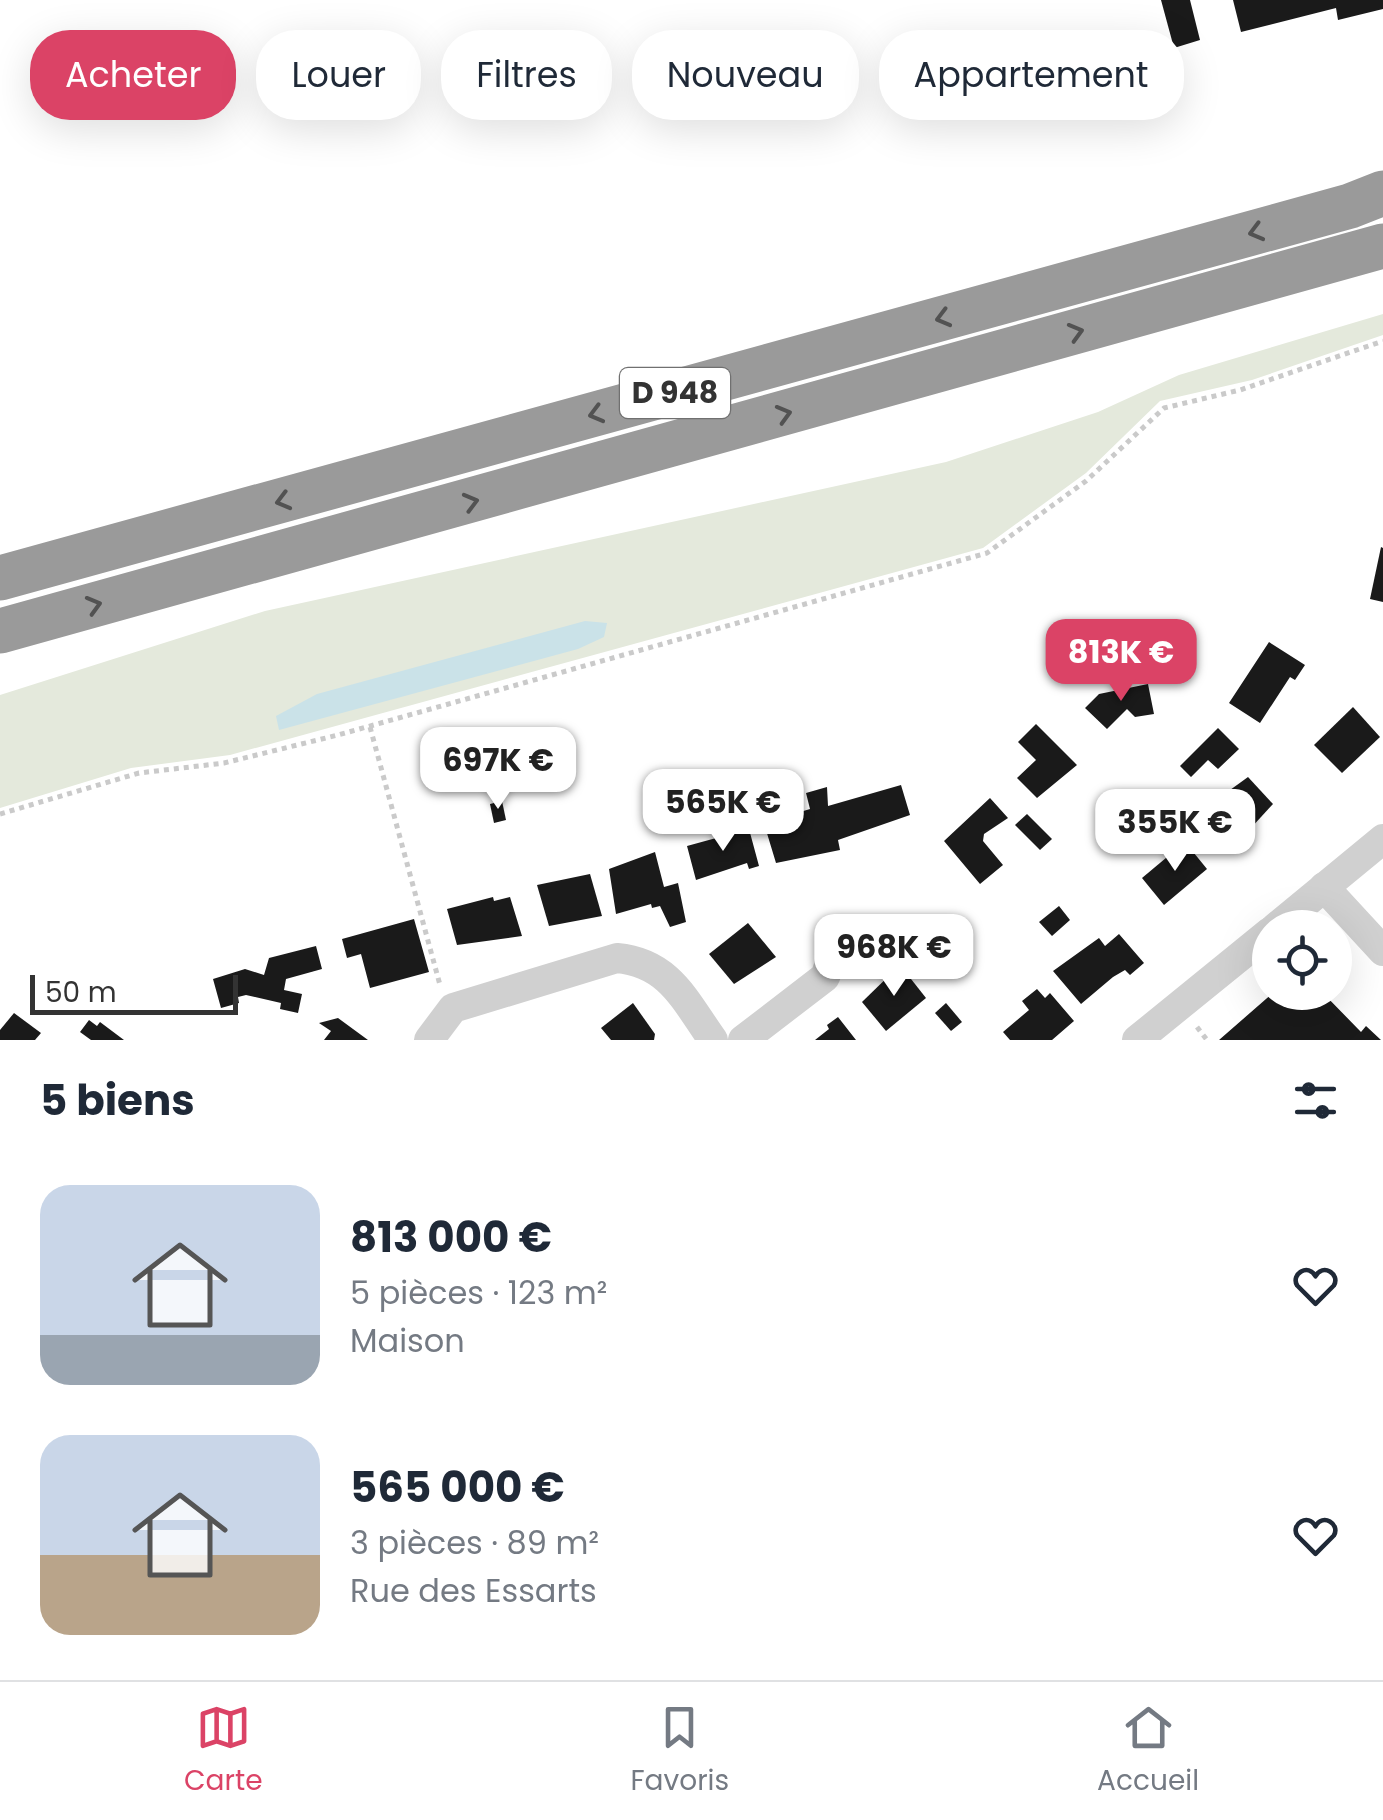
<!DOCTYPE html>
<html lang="fr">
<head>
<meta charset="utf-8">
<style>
  body { margin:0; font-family:Poppins,sans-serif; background:#f6f6f7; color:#1f2937; height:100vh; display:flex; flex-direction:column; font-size:38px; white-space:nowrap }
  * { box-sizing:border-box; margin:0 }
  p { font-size:32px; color:#747a83 }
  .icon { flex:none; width:55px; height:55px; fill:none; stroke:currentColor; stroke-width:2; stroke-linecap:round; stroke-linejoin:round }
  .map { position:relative; height:1040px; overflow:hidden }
  .drawer { display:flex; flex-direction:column; background:#fff; flex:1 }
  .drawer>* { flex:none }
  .top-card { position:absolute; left:30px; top:30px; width:1325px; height:90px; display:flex; gap:20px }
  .buttons { position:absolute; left:1252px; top:910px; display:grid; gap:20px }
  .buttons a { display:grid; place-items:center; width:100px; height:100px; border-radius:50%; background:#fff; box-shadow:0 10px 40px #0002; font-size:50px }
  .scale { position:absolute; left:30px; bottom:25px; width:208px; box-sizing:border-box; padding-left:10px; border:5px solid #333; border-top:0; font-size:28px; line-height:35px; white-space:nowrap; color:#333; -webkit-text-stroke:8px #fff; paint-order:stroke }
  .price { position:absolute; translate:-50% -85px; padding:0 22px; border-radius:20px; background:#fff; color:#222; font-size:32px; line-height:65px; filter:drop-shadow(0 2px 5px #0008) }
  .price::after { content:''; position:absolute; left:50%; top:60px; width:30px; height:22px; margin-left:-15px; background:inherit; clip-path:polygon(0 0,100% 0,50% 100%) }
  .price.on { background:#db4366; color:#fff }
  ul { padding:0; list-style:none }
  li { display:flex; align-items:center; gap:30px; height:250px; padding:0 40px }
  li span { display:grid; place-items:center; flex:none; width:280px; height:200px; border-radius:30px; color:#555 }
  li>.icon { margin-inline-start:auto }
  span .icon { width:120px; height:120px; fill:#fffc; stroke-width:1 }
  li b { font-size:42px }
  h2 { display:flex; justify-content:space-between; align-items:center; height:120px; padding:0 40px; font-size:42px }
  .chip { padding:0 35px; border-radius:40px; background:#fff; box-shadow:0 10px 40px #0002; font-size:35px; line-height:90px }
  .chip.on { background:#db4366; color:#fff }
  .tabs { display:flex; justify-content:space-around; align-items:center; height:140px; border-top:2px solid #e0e1e3; background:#fff; font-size:28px; color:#747a83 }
  .tabs a { display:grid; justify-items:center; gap:5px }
  .tabs .on { color:#db4366 }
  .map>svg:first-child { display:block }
</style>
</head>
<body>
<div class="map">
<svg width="1383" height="1040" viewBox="0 0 1383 1040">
  <rect width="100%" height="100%" fill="#fff"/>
  <path fill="#e4e9dc" d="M1383,314V335L1252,380L1160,401L1086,473L983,548L230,755L131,768L0,808V695L265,611L946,462L1098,412L1179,375Z"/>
  <path fill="#cae2e8" d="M585,621L607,623L604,637L578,649L279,730L276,716L317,694Z"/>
  <g fill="#1a1a1a">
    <path d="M1161,0H1190L1200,40L1174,48Z"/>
    <path d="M1233,0H1383V9L1338,20L1336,8L1241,32Z"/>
    <path d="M1381,547L1383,548V602L1370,599Z"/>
    <path d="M1269,642L1305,665L1295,680L1290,677L1260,723L1229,703Z"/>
    <path d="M1148,684L1154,714L1135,717L1127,709L1107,729L1085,708L1099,694Z"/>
    <path d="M1353,707L1380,737L1342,773L1314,745Z"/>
    <path d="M1036,724L1077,765L1037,798L1017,778L1036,760L1018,742Z"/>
    <path d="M1218,728L1239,749L1218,769L1208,760L1191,777L1180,766Z"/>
    <path d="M1248,777L1273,804L1239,841L1208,806Z"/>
    <path d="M901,785L910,815L838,840L840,850L776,863L766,830L789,824L787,816L810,809L806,793L827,787L828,806Z"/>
    <path d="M990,798L1008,818L984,834L983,841L1003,865L980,884L944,841Z"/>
    <path d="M502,801L506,820L494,823L490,804Z"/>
    <path d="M1027,814L1052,839L1040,850L1015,825Z"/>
    <path d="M749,829L759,866L749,869L747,863L696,880L687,846Z"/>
    <path d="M1185,842L1207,869L1164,905L1142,878Z"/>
    <path d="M655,852L664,887L678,883L686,922L670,927L660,906L652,908L651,904L616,914L609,869Z"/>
    <path d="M590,874L602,916L549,926L537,885Z"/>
    <path d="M493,897L494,901L510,897L522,936L457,945L447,909Z"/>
    <path d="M1059,906L1070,920L1052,936L1039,922Z"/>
    <path d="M414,919L429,972L370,988L361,954L347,958L342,939Z"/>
    <path d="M748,923L776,957L734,984L709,954Z"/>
    <path d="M1119,934L1144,963L1130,975L1125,970L1113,977L1081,1004L1053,971L1099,938L1105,946Z"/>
    <path d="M316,946L322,969L286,979L284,990L302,994L298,1013L280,1009L281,1003L246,995L238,997L239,1003L221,1008L213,979L245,969L264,975L269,958Z"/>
    <path d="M900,965L926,998L886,1031L862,1002Z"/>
    <path d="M1037,989L1045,998L1050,993L1074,1021L1052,1040H1010L1003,1032L1029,1010L1022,1001Z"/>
    <path d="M1274,992H1301L1307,1000L1322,992L1361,1032L1366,1026L1381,1040H1219Z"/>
    <path d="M633,1003L655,1034L654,1040H611L601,1028Z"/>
    <path d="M946,1003L962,1022L951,1031L935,1013Z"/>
    <path d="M14,1013L41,1033L35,1040H0V1030Z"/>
    <path d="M838,1017L856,1040H815L829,1029L827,1025Z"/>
    <path d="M338,1018L368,1040H324L331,1031L319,1023Z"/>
    <path d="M89,1020L97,1026L100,1022L124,1040H91L80,1032Z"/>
  </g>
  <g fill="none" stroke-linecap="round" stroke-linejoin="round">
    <g stroke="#cacaca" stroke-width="5" stroke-dasharray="5 5" stroke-linecap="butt">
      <path d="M370,727L440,985"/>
      <path d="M0,814L139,773L224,763L338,735L987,553L1086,481L1164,408L1240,390L1383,341"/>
      <path d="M1197,1027L1207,1040"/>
    </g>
    <g stroke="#d0d0d0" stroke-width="30">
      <path d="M1324,887L1383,951"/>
      <path d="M1275,928L1383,839"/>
      <path d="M429,1040L453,1008L617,958C670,963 685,1001 713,1040"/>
      <path d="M743,1040L825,977L838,941"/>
      <path d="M1137,1040L1270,932"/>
    </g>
    <g stroke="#9a9a9a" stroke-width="45">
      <path d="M0,578L1350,206L1383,193"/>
      <path d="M0,631L1383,246"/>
    </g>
  </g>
  <defs><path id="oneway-chevron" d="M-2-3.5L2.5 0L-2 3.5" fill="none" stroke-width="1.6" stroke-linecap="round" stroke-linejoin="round" transform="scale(2.5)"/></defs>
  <g stroke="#525252">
    <use href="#oneway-chevron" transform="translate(1256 232) rotate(165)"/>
    <use href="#oneway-chevron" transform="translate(943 318) rotate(165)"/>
    <use href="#oneway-chevron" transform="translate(1076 332) rotate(-16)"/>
    <use href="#oneway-chevron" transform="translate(596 414) rotate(165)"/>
    <use href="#oneway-chevron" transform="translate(784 414) rotate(-16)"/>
    <use href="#oneway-chevron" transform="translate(283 501) rotate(165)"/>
    <use href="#oneway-chevron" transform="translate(471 502) rotate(-15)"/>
    <use href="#oneway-chevron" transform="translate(94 605) rotate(-16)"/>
  </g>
  <g text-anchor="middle" stroke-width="10" stroke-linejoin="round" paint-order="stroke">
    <rect fill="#fff" stroke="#707070" stroke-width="2.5" x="620" y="368" width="110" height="50" rx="8"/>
    <g font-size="30" font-weight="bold" fill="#333">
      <text x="675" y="403">D 948</text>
    </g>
  </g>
</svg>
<div class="buttons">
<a><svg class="icon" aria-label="locate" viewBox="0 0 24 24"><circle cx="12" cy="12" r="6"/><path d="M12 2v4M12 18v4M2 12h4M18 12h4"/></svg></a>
</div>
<div class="scale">50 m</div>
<b class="price on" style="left:1121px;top:704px">813K €</b>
<b class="price" style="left:498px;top:812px">697K €</b>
<b class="price" style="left:723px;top:854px">565K €</b>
<b class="price" style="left:1175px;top:874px">355K €</b>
<b class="price" style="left:894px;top:999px">968K €</b>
<div class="top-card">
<a class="chip on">Acheter</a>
<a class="chip">Louer</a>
<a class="chip">Filtres</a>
<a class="chip">Nouveau</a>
<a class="chip">Appartement</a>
</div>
</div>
<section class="drawer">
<h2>5 biens<svg class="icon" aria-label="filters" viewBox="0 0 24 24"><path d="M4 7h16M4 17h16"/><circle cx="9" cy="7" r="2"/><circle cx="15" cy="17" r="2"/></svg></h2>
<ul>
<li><span style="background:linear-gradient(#c9d6e8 75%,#9aa5b1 0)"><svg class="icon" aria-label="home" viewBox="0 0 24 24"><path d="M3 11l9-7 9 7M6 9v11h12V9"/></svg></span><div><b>813 000 €</b><p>5 pièces · 123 m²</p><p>Maison</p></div><svg class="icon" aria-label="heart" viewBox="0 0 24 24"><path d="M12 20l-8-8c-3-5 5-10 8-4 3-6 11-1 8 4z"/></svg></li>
<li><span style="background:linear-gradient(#c9d6e8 60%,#b9a48a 0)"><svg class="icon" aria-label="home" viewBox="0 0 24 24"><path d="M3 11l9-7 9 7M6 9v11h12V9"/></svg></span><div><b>565 000 €</b><p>3 pièces · 89 m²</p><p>Rue des Essarts</p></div><svg class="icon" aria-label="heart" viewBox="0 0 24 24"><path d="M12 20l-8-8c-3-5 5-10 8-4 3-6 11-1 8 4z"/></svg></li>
</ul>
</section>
<nav class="tabs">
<a class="on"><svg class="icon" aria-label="map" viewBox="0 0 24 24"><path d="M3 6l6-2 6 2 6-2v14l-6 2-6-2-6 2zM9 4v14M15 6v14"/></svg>Carte</a>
<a><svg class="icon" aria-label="saved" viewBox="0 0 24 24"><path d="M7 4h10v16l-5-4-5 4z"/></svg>Favoris</a>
<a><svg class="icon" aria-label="home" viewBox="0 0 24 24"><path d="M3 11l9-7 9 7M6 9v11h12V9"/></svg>Accueil</a>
</nav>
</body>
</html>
